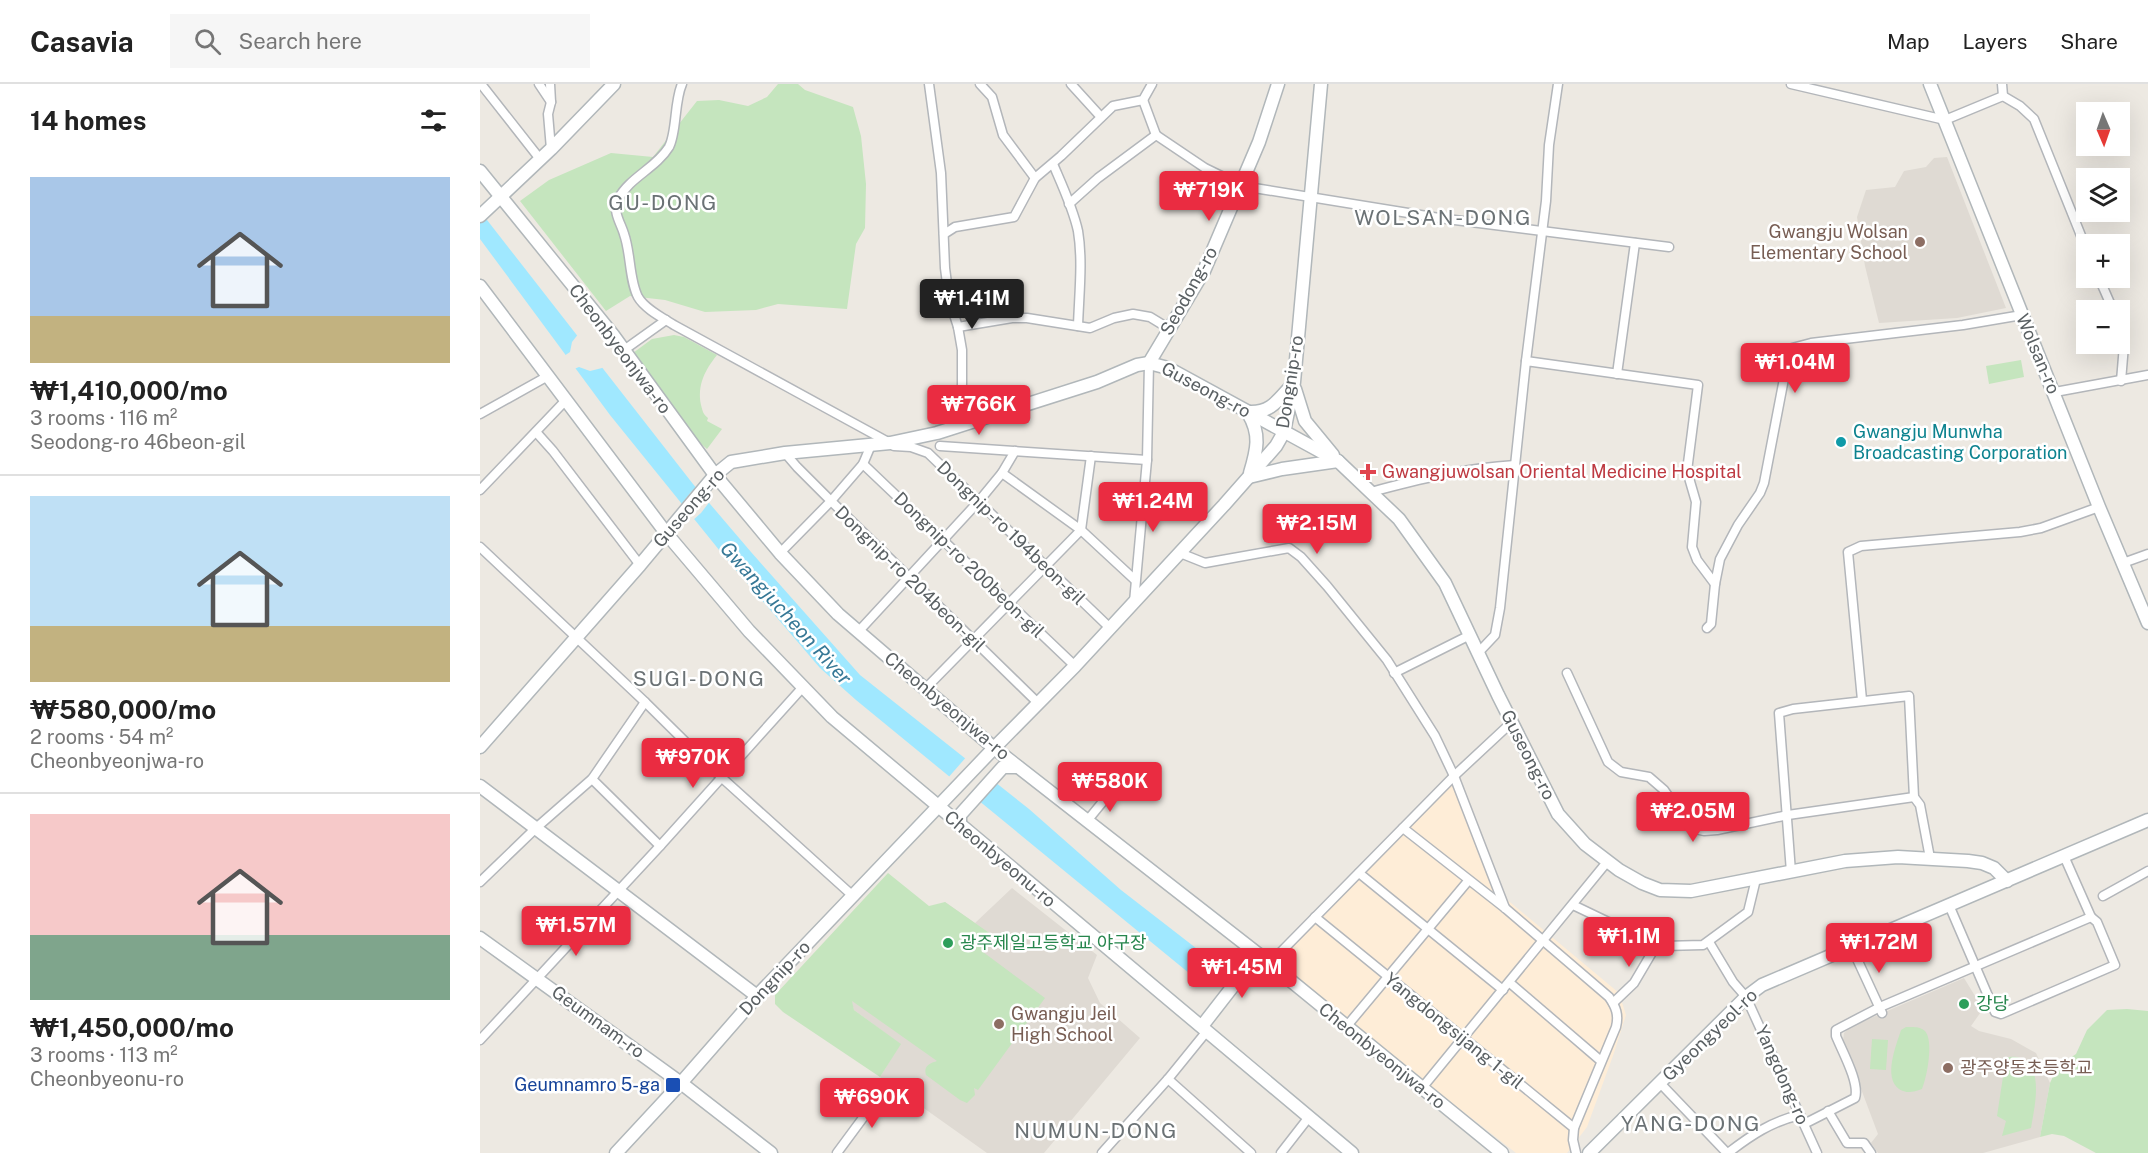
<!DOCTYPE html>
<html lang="en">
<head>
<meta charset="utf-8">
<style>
  body { margin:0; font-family:"Public Sans","Noto Sans KR",sans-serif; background:#f6f6f6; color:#222; height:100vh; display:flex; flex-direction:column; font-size:22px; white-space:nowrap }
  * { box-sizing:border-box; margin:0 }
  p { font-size:20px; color:#767676 }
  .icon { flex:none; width:33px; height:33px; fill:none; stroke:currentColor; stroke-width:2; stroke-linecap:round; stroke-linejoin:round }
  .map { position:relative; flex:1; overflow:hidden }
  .side { display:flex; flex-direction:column; background:#fff; width:480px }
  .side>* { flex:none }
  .needle { width:39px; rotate:178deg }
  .fabs { position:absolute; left:1596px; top:18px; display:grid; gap:12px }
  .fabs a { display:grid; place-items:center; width:54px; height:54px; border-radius:0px; background:#fff; box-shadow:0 6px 24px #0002; font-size:30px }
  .price { position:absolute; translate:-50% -51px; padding:0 14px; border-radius:6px; background:#ea2c41; color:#fff; font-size:20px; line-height:39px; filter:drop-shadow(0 2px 3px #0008) }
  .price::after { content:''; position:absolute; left:50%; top:36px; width:18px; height:14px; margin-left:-9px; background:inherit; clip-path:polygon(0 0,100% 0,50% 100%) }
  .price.on { background:#222; color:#fff }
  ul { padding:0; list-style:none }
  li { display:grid; align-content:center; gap:12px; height:318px; padding:0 30px }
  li+li { border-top:2px solid #e0e0e0 }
  li span { display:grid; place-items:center; height:186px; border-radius:0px; color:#555 }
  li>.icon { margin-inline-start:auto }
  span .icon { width:108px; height:108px; fill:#fffc; stroke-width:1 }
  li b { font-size:26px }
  h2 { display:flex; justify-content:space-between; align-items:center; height:72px; padding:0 30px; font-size:26px }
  header { display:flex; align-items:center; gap:36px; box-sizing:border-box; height:84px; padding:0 30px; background:#fff; border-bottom:2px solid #e0e0e0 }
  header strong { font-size:28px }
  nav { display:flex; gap:33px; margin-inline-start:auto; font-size:21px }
  .search { width:420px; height:54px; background:#f6f6f6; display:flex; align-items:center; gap:15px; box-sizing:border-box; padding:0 21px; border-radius:0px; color:#767676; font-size:22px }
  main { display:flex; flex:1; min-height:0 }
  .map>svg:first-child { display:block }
</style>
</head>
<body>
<header>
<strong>Casavia</strong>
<div class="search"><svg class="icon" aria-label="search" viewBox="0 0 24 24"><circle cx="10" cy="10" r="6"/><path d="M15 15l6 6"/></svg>Search here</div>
<nav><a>Map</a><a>Layers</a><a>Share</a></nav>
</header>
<main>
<section class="side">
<h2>14 homes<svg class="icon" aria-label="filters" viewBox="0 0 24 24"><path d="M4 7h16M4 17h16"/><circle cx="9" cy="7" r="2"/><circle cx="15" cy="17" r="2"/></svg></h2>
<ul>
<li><span style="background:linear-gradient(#a9c7e8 75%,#c2b280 0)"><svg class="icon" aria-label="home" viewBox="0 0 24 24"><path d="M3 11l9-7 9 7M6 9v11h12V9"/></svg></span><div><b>₩1,410,000/mo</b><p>3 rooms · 116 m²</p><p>Seodong-ro 46beon-gil</p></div></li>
<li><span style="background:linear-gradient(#bfe0f5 70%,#c2b280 0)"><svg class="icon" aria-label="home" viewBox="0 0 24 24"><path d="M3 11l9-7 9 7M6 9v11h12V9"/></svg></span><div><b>₩580,000/mo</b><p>2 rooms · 54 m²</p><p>Cheonbyeonjwa-ro</p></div></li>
<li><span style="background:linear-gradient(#f6c9c9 65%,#7fa58c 0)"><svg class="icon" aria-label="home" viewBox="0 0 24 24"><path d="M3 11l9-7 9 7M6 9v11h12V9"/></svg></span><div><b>₩1,450,000/mo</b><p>3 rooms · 113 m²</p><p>Cheonbyeonu-ro</p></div></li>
</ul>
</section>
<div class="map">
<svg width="1668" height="1069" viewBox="0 0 1668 1069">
  <rect width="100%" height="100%" fill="#ede9e2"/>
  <path fill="#feedd7" d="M977,694L1025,814L1139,909L1146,931L1134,969L1107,1043L1087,1069H1036L795,880Z"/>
  <g fill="#dfdad3">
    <path d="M1467,73L1526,224L1477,234L1399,239L1385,182L1377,133L1386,106L1415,103L1424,87L1446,83L1454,74Z"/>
    <path d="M532,804L617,871L608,894L620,919L660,954L564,1069H507L400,993L420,960L374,926L371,916L465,818L495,839Z"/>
    <path d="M1484,894L1503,925L1491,942L1499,947L1531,955L1556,969L1570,999L1560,1053L1503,1069H1398L1391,1059L1398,1050L1363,957L1364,949L1370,943Z"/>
  </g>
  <g fill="#c5e5be">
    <path d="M298,0H318L325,6L373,23L381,52L386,100L385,144L376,160L367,225L298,220L276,226L225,228L185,216L150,212L126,227L40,117L69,96L131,69L173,73L217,17L239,16L268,22L287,13Z"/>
    <path d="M194,251L204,253L237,271C225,286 217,301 221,321C223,328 223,330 228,334L227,337L242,345L227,365L217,356L153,269L172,255Z"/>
    <path d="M1541,276L1544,293L1509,300L1506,282Z"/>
    <path d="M408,789L449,822L465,818L515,853L503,868L565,914L498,1006L494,1004L495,1011L487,1019L480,1016L446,991C443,981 451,979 457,977L372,917L374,926L421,960L400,993L303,928L295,920V911Z"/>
    <path d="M1647,925L1668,927V1069H1616L1584,1052L1572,1050L1560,1053L1570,999L1578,982L1596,970L1607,946L1627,926Z"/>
    <path d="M1426,943C1432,943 1440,942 1445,947C1454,957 1447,993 1442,1005C1433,1008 1427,1010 1419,1005C1403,993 1416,962 1421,946Z"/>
    <path d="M1392,955L1408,956L1406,986L1390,985Z"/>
    <path d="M1526,973C1530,973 1536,972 1540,974C1565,982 1554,1025 1551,1044L1522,1052L1526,1037L1517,1032Z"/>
  </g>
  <path fill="#a0e8ff" d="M0,127L213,400L271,468L380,591L549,725L641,806L743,885L726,903L376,616L340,584L244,472L130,331L0,155Z"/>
  <g fill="#ede9e2">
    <path d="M99,249L125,282L122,284L110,287L99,283L94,285L84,272L90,268L92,258Z"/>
    <path d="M219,402L231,416L221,429L212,437L200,422L211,408Z"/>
    <path d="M488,671L516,694L495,717L467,695Z"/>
  </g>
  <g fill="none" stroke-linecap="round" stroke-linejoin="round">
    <defs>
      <g id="street">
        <path d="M1,0L60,75"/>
        <path d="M59,0L71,18"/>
        <path d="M70,0L71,18L68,30L71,65"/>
        <path d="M202,0C194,18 197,48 189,63C176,84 150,93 138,115C132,128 141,139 144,150C151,169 149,196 158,213C165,225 183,234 194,241L410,359"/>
        <path d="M449,0L461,89L465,184L469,215L478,243L482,266V300L478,343"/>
        <path d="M500,0L512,13L523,51L555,94"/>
        <path d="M591,0L621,33"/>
        <path d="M1311,0L1465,36L1523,12"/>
        <path d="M1522,0L1523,12"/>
        <path d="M1523,12L1540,22L1554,35L1606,164"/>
        <path d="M663,16L676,51"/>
        <path d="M573,80C582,101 593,124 598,147C603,177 599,211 598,242"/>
        <path d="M589,120L618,94L676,51L725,84L762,102L959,134L1189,163"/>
        <path d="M464,150L475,143L534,133L555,94L581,72L633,22L663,16L672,0"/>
        <path d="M1619,194L1633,226"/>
        <path d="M478,243L532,234H547L610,244L634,234L653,230L670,233L688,244"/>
        <path d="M1640,243L1644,261L1641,297"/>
        <path d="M144,266L186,236"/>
        <path d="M1046,277L1066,117L1069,61L1078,0"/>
        <path d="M1137,290L1155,159"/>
        <path d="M1575,308L1668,291"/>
        <path d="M0,330L68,292"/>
        <path d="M56,348L73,367L160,481"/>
        <path d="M414,362L431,363L448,369L630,544"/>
        <path d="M460,362L667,376"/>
        <path d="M305,369L317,383L351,417L558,619"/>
        <path d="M383,380L595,582"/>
        <path d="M522,389L601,446L655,496"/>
        <path d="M0,406L86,316"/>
        <path d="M891,408C939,395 985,384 1035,381"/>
        <path d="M0,463L165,618L241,693L373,812"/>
        <path d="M300,469L351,417L383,380L391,361H395"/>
        <path d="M700,469L725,479L809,464L821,473L847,502L907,576L955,652L974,692L1025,824"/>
        <path d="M1643,479L1668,470"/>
        <path d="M654,518L667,376L669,279"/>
        <path d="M1227,544L1231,540L1235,500L1240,475L1258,441L1280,409L1284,399L1307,279L1312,264L1331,259L1483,241L1542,231"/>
        <path d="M378,548L499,417L522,389L535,367"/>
        <path d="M998,569L1015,551L1020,524L1046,277L1218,301L1207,387L1216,418L1212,463L1217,476L1235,500"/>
        <path d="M914,589L990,551"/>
        <path d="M1087,589L1128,678L1141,688L1169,693L1184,706L1208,740L1215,745L1224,747L1237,746L1308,731L1434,713"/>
        <path d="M446,604L601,446L611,372"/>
        <path d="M1382,616L1368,468L1381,462L1540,448L1561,444L1619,423"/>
        <path d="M112,695L180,762"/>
        <path d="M607,737L634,704"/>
        <path d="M923,744L1025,824L1129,913C1136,923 1139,931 1136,943L1094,1044L1093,1056L1096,1069"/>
        <path d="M1311,788L1299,629L1313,625L1429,612L1434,713L1440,721L1450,774"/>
        <path d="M879,789L1023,906"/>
        <path d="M0,798L56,744L112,695L165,618"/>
        <path d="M1623,812L1668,787"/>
        <path d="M1093,821L1170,858L1183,862L1223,861L1268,828L1276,795"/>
        <path d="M1469,821L1515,928L1521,930L1635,881L1617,838L1611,833"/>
        <path d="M835,833L1094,1044"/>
        <path d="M1229,858L1253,898L1266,913L1337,1069"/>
        <path d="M1371,862L1402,929"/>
        <path d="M789,880L974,692L1032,638"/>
        <path d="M1030,899L1121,977"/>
        <path d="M1133,919L1154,899L1177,860"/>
        <path d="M866,943L988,797"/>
        <path d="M0,956L180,762L323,603"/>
        <path d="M688,995L771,1069"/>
        <path d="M1180,999L1247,1069"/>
        <path d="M942,1004L1127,778"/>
        <path d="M1348,1027L1367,1059H1384L1391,1069"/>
        <path d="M1324,1040L1375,1014C1380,999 1362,967 1356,952V946L1400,923L1611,833L1584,772"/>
        <path d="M357,1069L405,1004"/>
        <path d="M622,1069L688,995L727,947"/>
        <path d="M801,1069L829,1033"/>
        <path d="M1248,1069C1270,1052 1292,1037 1320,1031"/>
      </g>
      <g id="secondary">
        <path d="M1450,0L1619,423L1668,539"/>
        <path d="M0,87L133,251L235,391L300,469L358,530L514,664L778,870L1022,1069"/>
        <path d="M0,132L71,65L134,0"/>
        <path d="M0,202L186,449L269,547L352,633L872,1069"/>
        <path d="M669,279L724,187L779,58L798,0"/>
        <path d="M815,305L825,337L853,371"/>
        <path d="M769,328C791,329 798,316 812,301"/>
        <path d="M768,329C781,350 777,366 770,389"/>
        <path d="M769,393L802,385L858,377"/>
        <path d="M0,663L160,481L235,391L251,378L305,369L410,359L457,349L617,298L657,281L669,279L688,284L858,377L919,435L965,499L1018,611L1078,730L1105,760L1139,786L1162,799L1180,806L1211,807L1365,777L1418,773L1488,777L1502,779L1514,784L1527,797"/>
        <path d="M0,702L277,912"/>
        <path d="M480,742V731L523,683H538"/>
        <path d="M0,854L201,999L291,1069"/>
        <path d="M722,942L778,870"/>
        <path d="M136,1069L201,999L277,912L514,664L595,582L744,421L796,362L804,348L814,298L841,0"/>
        <path d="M1109,1069L1266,913L1282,901L1668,736"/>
      </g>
    </defs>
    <use href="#street" stroke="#b3b6ba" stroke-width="11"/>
    <use href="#secondary" stroke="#b1b7ba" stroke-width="15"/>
    <use href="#street" stroke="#fff" stroke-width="8"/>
    <use href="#secondary" stroke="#fff" stroke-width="12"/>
  </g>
  <g fill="#8d6e63" stroke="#fff" stroke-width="2">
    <circle cx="1440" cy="158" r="6"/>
    <circle cx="519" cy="940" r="6"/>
    <circle cx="1468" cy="984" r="6"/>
  </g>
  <circle fill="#0f9aa8" stroke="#fff" stroke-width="2" cx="1361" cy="358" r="6"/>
  <path fill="#e0444e" stroke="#fff" stroke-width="2" d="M885 379h6v6h6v6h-6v6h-6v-6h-6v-6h6z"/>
  <g fill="#2e9e5b" stroke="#fff" stroke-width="2">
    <circle cx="468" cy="859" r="6"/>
    <circle cx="1484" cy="920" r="6"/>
  </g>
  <rect fill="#1a4fb4" stroke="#fff" stroke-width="2" x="185" y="993" width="16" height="16" rx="3"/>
  <g text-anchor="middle" stroke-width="5" stroke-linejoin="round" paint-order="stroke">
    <g font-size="18" fill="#785e54" stroke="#fff" text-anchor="start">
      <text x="1428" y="154" text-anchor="end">Gwangju Wolsan<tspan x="1428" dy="21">Elementary School</tspan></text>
      <text x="531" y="936">Gwangju Jeil<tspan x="531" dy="21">High School</tspan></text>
      <text x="1480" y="990">광주양동초등학교</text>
    </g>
    <g font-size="18" fill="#5a6063" stroke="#fff">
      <text transform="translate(709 207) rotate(-61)" y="6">Seodong-ro</text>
      <text transform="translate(140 265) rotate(53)" y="6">Cheonbyeonjwa-ro</text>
      <text transform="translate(1558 270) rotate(67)" y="6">Wolsan-ro</text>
      <text transform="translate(810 298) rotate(-81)" y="6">Dongnip-ro</text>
      <text transform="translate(726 306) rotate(28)" y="6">Guseong-ro</text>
      <text transform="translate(209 424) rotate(-49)" y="6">Guseong-ro</text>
      <text transform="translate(531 449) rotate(44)" y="6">Dongnip-ro 194beon-gil</text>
      <text transform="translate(489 481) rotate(44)" y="6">Dongnip-ro 200beon-gil</text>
      <text transform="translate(430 495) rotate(44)" y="6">Dongnip-ro 204beon-gil</text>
      <text transform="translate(467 622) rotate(40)" y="6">Cheonbyeonjwa-ro</text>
      <text transform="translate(1048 671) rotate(63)" y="6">Guseong-ro</text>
      <text transform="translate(520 775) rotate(40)" y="6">Cheonbyeonu-ro</text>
      <text transform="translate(295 894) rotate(-47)" y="6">Dongnip-ro</text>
      <text transform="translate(118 938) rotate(36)" y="6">Geumnam-ro</text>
      <text transform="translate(974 947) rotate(39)" y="6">Yangdongsijang 1-gil</text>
      <text transform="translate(1230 951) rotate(-44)" y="6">Gyeongyeol-ro</text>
      <text transform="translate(902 972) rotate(39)" y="6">Cheonbyeonjwa-ro</text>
      <text transform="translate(1302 991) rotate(66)" y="6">Yangdong-ro</text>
    </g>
    <g font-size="18" fill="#0d838f" stroke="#fff" text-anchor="start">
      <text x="1373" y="354">Gwangju Munwha<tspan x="1373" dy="21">Broadcasting Corporation</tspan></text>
    </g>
    <g font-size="18" fill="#be3a42" stroke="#fff" text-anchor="start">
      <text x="902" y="394">Gwangjuwolsan Oriental Medicine Hospital</text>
    </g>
    <g font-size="18" fill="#27864d" stroke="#fff" text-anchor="start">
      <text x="480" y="865">광주제일고등학교 야구장</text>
      <text x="1496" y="926">강당</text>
    </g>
    <g font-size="18" fill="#164399" stroke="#fff" text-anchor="end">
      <text x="180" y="1007">Geumnamro 5-ga</text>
    </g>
    <g font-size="20" font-style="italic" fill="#367896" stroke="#fff">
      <text transform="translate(306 529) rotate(48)" y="7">Gwangjucheon River</text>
    </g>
    <g font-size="21" letter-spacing="1.5" fill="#6b7275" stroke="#fff">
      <text x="183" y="126">GU-DONG</text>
      <text x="963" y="141">WOLSAN-DONG</text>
      <text x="219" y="602">SUGI-DONG</text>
      <text x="1211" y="1047">YANG-DONG</text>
      <text x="616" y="1054">NUMUN-DONG</text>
    </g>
  </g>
</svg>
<div class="fabs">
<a><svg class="needle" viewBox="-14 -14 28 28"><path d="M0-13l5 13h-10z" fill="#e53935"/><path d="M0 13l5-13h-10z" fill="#767676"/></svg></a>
<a><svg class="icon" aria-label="layers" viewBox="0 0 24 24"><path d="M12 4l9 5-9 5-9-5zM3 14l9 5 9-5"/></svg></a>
<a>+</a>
<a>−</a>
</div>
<b class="price" style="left:729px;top:138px">₩719K</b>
<b class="price on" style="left:492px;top:246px">₩1.41M</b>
<b class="price" style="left:1315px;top:310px">₩1.04M</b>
<b class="price" style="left:499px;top:352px">₩766K</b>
<b class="price" style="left:673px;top:449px">₩1.24M</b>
<b class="price" style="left:837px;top:471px">₩2.15M</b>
<b class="price" style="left:213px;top:705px">₩970K</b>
<b class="price" style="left:630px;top:729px">₩580K</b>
<b class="price" style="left:1213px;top:759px">₩2.05M</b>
<b class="price" style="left:96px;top:873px">₩1.57M</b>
<b class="price" style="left:1149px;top:884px">₩1.1M</b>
<b class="price" style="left:1399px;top:890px">₩1.72M</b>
<b class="price" style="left:762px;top:915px">₩1.45M</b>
<b class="price" style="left:392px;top:1045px">₩690K</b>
</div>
</main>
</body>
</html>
